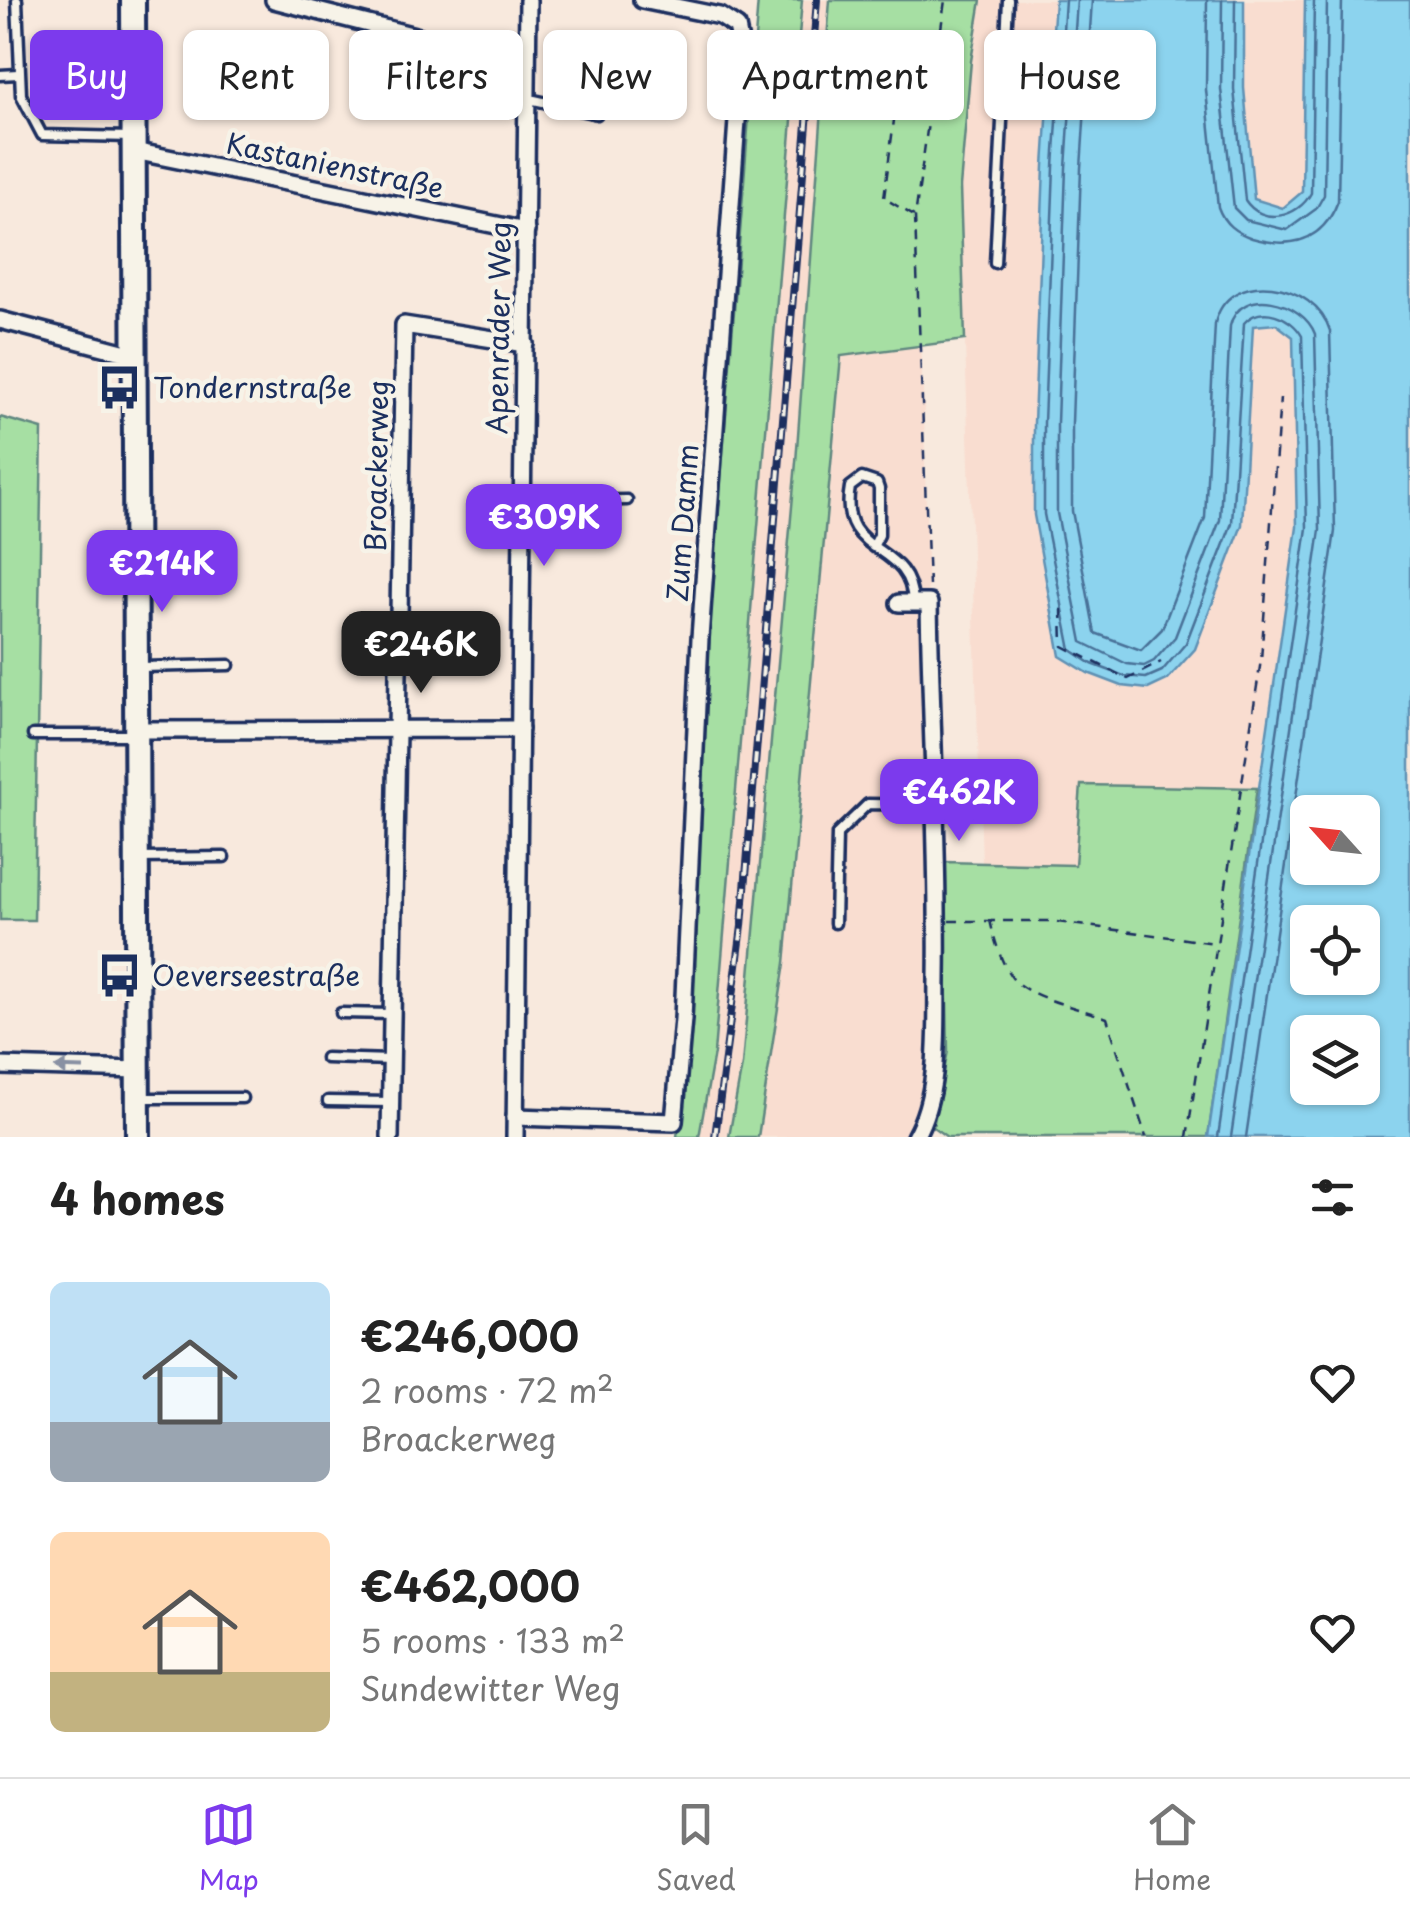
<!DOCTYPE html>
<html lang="en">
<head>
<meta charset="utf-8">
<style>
  body { margin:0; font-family:"Playpen Sans",sans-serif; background:#f6f6f6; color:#222; height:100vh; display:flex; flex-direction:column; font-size:38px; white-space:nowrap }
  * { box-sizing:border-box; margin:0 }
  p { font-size:32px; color:#767676 }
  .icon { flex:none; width:55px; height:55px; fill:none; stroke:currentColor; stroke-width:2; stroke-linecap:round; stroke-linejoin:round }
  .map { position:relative; height:1137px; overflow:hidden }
  .details { display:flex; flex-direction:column; background:#fff; flex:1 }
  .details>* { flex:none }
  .hud { position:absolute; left:30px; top:30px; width:1350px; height:90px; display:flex; gap:20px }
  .needle { width:65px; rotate:297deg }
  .controls { position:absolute; left:1290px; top:795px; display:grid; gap:20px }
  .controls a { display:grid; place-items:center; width:90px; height:90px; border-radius:15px; background:#fff; box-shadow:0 2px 8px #0004; font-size:50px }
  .price { position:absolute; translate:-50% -85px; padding:0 22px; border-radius:20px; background:#7c3aed; color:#fff; font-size:32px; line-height:65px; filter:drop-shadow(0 2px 5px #0008) }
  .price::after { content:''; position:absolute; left:50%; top:60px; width:30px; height:22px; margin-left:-15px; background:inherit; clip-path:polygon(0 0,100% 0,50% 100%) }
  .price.current { background:#222; color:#fff }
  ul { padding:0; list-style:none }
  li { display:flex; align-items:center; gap:30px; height:250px; padding:0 50px }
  li span { display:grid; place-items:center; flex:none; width:280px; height:200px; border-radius:15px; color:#555 }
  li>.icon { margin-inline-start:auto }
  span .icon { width:120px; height:120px; fill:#fffc; stroke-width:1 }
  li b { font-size:42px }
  h2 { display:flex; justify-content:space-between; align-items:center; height:120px; padding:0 50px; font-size:42px }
  .tag { padding:0 35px; border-radius:15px; background:#fff; box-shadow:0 2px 8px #0004; font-size:35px; line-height:90px }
  .tag.current { background:#7c3aed; color:#fff }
  .menu { display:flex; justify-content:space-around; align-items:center; height:140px; border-top:2px solid #e0e0e0; background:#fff; font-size:28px; color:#767676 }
  .menu a { display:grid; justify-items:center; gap:5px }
  .menu .current { color:#7c3aed }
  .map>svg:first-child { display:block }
</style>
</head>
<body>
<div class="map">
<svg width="1410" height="1137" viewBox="0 0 1410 1137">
  <rect width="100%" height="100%" fill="#f8e9dd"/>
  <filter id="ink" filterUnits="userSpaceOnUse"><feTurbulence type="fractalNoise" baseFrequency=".01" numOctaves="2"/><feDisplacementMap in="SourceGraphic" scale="20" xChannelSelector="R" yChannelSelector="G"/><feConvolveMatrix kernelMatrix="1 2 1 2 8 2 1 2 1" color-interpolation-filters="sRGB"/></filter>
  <g filter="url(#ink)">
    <g fill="#f9ddd0">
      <path d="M802,0H830L796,462L742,1065L729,1137H699L714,1053Z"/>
      <path d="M981,0H1305L1302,192L1293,337L1297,527L1257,788L1241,786L1076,865L982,863L960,187L971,61Z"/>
      <path d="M920,345L924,407L936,1030L915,1137H758L785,963L841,356Z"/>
    </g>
    <g fill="#a6dfa3" stroke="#608780" stroke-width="2.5">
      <path d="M758,0H802L714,1053L699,1137H677L686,1063L710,622Z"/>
      <path d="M830,0H981L971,61L960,187L965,340L841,356L785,963L758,1137H729L742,1065L796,462Z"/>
      <path d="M0,417L42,429L34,920H0Z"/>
      <path d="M1081,785L1257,788L1208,1137H947L933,1127L948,1051L944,862L1075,865Z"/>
    </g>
    <path fill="#8cd3ee" stroke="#5f91b4" stroke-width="2.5" fill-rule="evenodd" d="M1055,0H1244V88L1254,199L1283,208L1302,192L1305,0H1410V1137H1208L1297,527L1293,337L1276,324L1253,326L1242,525L1195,649L1167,680L1148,689L1122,686L1088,673L1060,656L1034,515V423L1044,166ZM1308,812H1362V868H1308ZM1308,922H1362V978H1308ZM1308,1032H1362V1088H1308Z"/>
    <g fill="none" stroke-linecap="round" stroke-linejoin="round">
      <g stroke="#487198" stroke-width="2.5">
        <path d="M1065,0L1054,167L1044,423V514L1071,650L1092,664L1124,676L1146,678L1162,671L1186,643L1232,523L1244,323C1261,304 1291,316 1302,336L1307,528L1218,1137"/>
        <path d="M1077,0L1066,168L1057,423V513L1082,642L1127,664L1144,666L1154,661L1175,637L1220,520L1230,326C1240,284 1303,301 1315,334L1320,530L1231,1137"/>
        <path d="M1092,0L1081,168L1072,423V511L1095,633L1141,650L1162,629L1205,518L1215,324C1227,265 1316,282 1330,331L1335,531L1246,1137"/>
        <path d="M1207,0L1206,90L1218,207C1224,224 1235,232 1252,238C1290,249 1323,242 1338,201L1342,0"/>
        <path d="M1222,0L1221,89L1234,208L1246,220L1287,230L1316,209L1324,195L1327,0"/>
        <path d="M1235,0L1234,89L1245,200C1262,226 1298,218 1311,193L1314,0"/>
      </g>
      <defs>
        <g id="lane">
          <path d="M17,0L21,95L42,135L132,137"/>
          <path d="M69,38L129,39"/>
          <path d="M0,75L18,74"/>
          <path d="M525,98L597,114"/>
          <path d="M995,263L1008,0"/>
          <path d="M523,502L627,500"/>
          <path d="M873,547L879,535V489L877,483L862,478L850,487C837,559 911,539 913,603"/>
          <path d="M140,667L229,665"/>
          <path d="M33,735H132"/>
          <path d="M138,858L224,857"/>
          <path d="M835,923L837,834L868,804L936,805"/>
          <path d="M341,1013L392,1014"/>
          <path d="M326,1058L391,1060"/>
          <path d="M142,1098H242"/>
          <path d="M328,1101L391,1102"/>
        </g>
        <g id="street">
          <path d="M274,0L525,64"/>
          <path d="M134,151L526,231"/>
          <path d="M0,320L134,355"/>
          <path d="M899,603H929C931,728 939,853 937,979C936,1029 941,1091 915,1137"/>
          <path d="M136,730L520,729"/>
          <path d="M0,1066L138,1070"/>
          <path d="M515,1117L674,1122L683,1019L700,638L742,51L737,27L720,16L642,0"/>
          <path d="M390,1137L404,325L525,344"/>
          <path d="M515,1137L528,0"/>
        </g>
        <path id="secondary" d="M133,0L138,1137"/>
      </defs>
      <use href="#lane" stroke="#1b2f5e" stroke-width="15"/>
      <use href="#street" stroke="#1b2f5e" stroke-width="22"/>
      <use href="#secondary" stroke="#1b2f5e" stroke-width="30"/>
      <g stroke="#1b2f5e" stroke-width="2.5" stroke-dasharray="10 8" stroke-linecap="butt">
        <path d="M914,216L884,198L899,81L936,59"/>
        <path d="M929,586L915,217L945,0"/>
        <path d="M1062,609L1063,646L1128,679L1161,662"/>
        <path d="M990,920C994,938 1001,964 1013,979C1027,997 1085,1010 1107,1018L1146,1137"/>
        <path d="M949,921H1049L1215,943"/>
        <path d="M1187,1137L1261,660L1280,398"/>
      </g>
      <use href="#lane" stroke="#f7f3e8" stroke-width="8"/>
      <use href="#street" stroke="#f7f3e8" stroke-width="15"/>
      <use href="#secondary" stroke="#f7f3e8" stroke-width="22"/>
      <defs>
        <path id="rail" d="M715,1137L742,926L817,0"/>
      </defs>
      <use href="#rail" stroke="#1b2f5e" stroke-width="8"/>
      <use href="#rail" stroke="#f7f3e8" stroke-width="4" stroke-dasharray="11" stroke-linecap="butt"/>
    </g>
    <defs><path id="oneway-solid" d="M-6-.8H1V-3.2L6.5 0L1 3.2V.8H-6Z" transform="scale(2.5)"/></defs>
    <use fill="#8991a3" href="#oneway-solid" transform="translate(69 1068) rotate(-178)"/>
  </g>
  <defs>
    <symbol id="bus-bare" viewBox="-9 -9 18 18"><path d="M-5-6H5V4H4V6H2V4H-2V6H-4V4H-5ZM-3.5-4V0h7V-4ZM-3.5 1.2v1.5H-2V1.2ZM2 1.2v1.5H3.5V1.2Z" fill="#1b2f5e" stroke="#f7f3e8" stroke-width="2.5" paint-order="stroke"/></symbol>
  </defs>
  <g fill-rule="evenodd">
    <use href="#bus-bare" x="88" y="356" width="63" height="63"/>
    <use href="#bus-bare" x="88" y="944" width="63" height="63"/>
  </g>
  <g text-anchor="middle" stroke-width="9" stroke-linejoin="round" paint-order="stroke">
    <g font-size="28" fill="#1b2f5e" stroke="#f7f3e8">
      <text transform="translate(335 166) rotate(12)" y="10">Kastanienstraße</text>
      <text transform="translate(499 328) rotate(-89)" y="10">Apenrader Weg</text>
      <text transform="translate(377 466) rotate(-89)" y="10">Broackerweg</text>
      <text transform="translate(683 523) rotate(-86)" y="10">Zum Damm</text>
    </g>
    <g font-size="28" fill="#1b2f5e" stroke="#f7f3e8" text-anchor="start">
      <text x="153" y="398">Tondernstraße</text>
      <text x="152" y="986">Oeverseestraße</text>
    </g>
  </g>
</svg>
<div class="controls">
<a><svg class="needle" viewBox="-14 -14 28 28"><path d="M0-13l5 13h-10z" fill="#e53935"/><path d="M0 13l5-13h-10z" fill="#767676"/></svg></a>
<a><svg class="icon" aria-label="locate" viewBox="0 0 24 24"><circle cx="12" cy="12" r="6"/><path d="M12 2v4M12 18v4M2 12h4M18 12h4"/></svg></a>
<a><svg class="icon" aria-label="layers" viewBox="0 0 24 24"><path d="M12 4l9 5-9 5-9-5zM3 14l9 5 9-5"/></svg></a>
</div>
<b class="price" style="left:544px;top:569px">€309K</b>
<b class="price" style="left:162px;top:615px">€214K</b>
<b class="price current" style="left:421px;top:696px">€246K</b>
<b class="price" style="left:959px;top:844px">€462K</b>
<div class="hud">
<a class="tag current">Buy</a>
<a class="tag">Rent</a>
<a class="tag">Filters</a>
<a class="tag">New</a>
<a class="tag">Apartment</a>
<a class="tag">House</a>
</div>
</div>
<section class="details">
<h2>4 homes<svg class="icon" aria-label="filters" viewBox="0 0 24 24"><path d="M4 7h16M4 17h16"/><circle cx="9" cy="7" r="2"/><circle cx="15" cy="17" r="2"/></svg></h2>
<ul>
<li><span style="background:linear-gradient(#bfe0f5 70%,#9aa5b1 0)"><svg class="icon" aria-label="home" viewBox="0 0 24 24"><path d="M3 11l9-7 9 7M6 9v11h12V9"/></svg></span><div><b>€246,000</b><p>2 rooms · 72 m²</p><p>Broackerweg</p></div><svg class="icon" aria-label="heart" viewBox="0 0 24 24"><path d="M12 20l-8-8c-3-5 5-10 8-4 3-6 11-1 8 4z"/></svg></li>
<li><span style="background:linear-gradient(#ffd9b3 70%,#c2b280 0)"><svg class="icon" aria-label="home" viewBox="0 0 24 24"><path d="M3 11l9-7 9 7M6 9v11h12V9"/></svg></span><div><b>€462,000</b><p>5 rooms · 133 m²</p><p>Sundewitter Weg</p></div><svg class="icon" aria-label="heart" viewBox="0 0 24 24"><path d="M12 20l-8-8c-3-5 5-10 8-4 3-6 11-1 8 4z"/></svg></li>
</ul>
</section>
<nav class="menu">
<a class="current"><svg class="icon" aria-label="map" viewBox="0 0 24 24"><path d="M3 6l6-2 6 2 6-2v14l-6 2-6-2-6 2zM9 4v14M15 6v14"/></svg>Map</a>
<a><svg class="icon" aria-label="saved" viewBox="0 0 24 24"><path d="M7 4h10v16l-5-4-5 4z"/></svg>Saved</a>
<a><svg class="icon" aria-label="home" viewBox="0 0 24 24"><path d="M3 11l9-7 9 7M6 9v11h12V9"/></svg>Home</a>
</nav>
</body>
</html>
